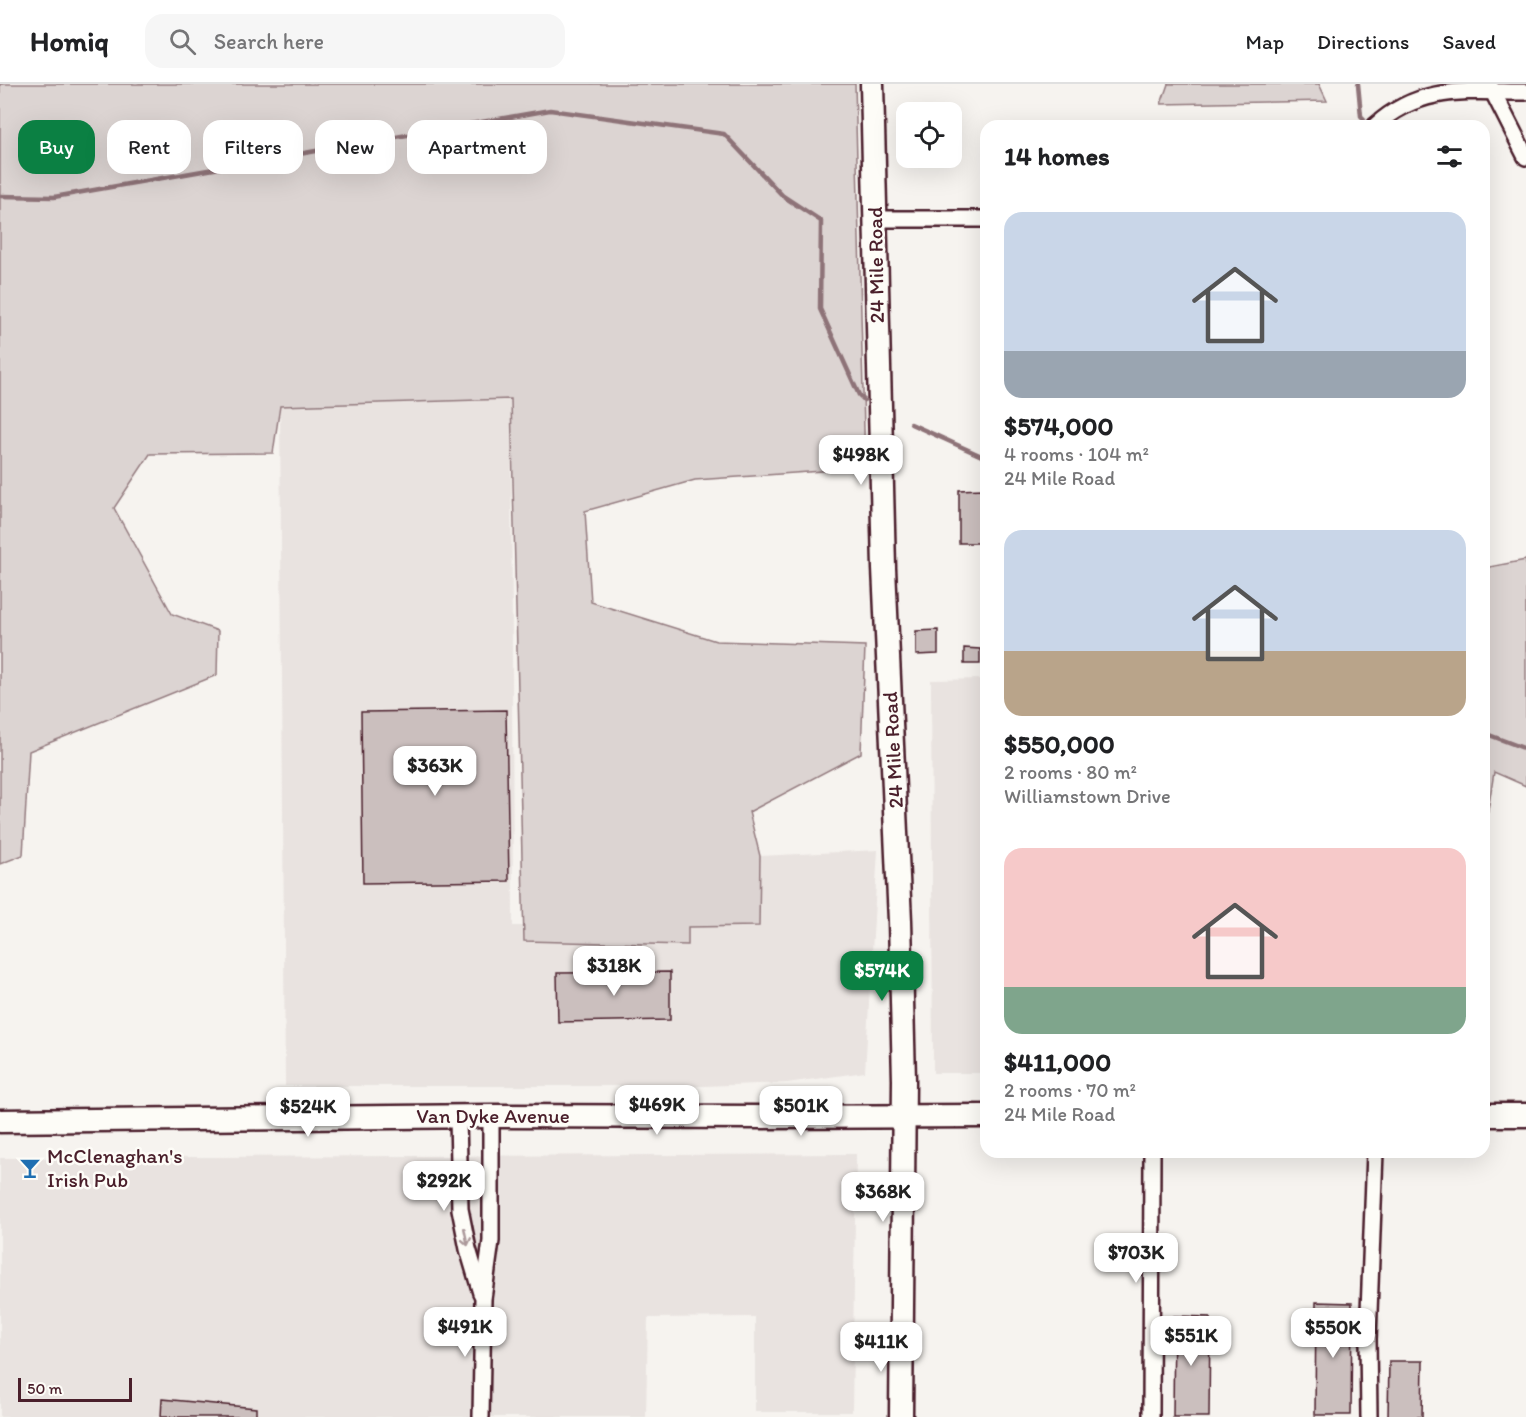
<!DOCTYPE html>
<html lang="en">
<head>
<meta charset="utf-8">
<style>
  body { margin:0; font-family:Itim,sans-serif; background:#f6f6f6; color:#202124; height:100vh; display:flex; flex-direction:column; font-size:22px; white-space:nowrap }
  * { box-sizing:border-box; margin:0 }
  p { font-size:20px; color:#757577 }
  .icon { flex:none; width:33px; height:33px; fill:none; stroke:currentColor; stroke-width:2; stroke-linecap:round; stroke-linejoin:round }
  .map { position:relative; flex:1; overflow:hidden }
  .details { position:absolute; left:980px; top:36px; width:510px; height:1038px; display:flex; flex-direction:column; background:#fff; border-radius:18px; box-shadow:0 6px 24px #0002 }
  .details>* { flex:none }
  .guide { position:absolute; left:18px; top:36px; width:570px; height:54px; display:flex; gap:12px }
  .controls { position:absolute; left:896px; top:18px; display:grid; gap:12px }
  .controls a { display:grid; place-items:center; width:66px; height:66px; border-radius:12px; background:#fff; box-shadow:0 6px 24px #0002; font-size:30px }
  .scale { position:absolute; left:18px; bottom:15px; width:114px; box-sizing:border-box; padding-left:6px; border:3px solid #4a1f2b; border-top:0; font-size:16px; line-height:21px; white-space:nowrap; color:#4a1f2b; -webkit-text-stroke:4px #fdfcf7; paint-order:stroke }
  .price { position:absolute; translate:-50% -51px; padding:0 14px; border-radius:12px; background:#fff; color:#222; font-size:20px; line-height:39px; filter:drop-shadow(0 2px 3px #0008) }
  .price::after { content:''; position:absolute; left:50%; top:36px; width:18px; height:14px; margin-left:-9px; background:inherit; clip-path:polygon(0 0,100% 0,50% 100%) }
  .price.selected { background:#0b8043; color:#fff }
  ul { padding:0; list-style:none }
  li { display:grid; align-content:center; gap:12px; height:318px; padding:0 24px }
  li span { display:grid; place-items:center; height:186px; border-radius:18px; color:#555 }
  li>.icon { margin-inline-start:auto }
  span .icon { width:108px; height:108px; fill:#fffc; stroke-width:1 }
  li b { font-size:26px }
  h2 { display:flex; justify-content:space-between; align-items:center; height:72px; padding:0 24px; font-size:26px }
  .chip { padding:0 21px; border-radius:18px; background:#fff; box-shadow:0 6px 24px #0002; font-size:21px; line-height:54px }
  .chip.selected { background:#0b8043; color:#fff }
  header { display:flex; align-items:center; gap:36px; box-sizing:border-box; height:84px; padding:0 30px; background:#fff; border-bottom:2px solid #e0e0e0 }
  header strong { font-size:28px }
  nav { display:flex; gap:33px; margin-inline-start:auto; font-size:21px }
  .search { width:420px; height:54px; background:#f6f6f6; display:flex; align-items:center; gap:15px; box-sizing:border-box; padding:0 21px; border-radius:18px; color:#757577; font-size:22px }
  .map>svg:first-child { display:block }
</style>
</head>
<body>
<header>
<strong>Homiq</strong>
<div class="search"><svg class="icon" aria-label="search" viewBox="0 0 24 24"><circle cx="10" cy="10" r="6"/><path d="M15 15l6 6"/></svg>Search here</div>
<nav><a>Map</a><a>Directions</a><a>Saved</a></nav>
</header>
<div class="map">
<svg width="1526" height="1333" viewBox="0 0 1526 1333">
  <rect width="100%" height="100%" fill="#f6f3ef"/>
  <filter id="ink" filterUnits="userSpaceOnUse"><feTurbulence type="fractalNoise" baseFrequency=".0167" numOctaves="2"/><feDisplacementMap in="SourceGraphic" scale="12" xChannelSelector="R" yChannelSelector="G"/><feConvolveMatrix kernelMatrix="1 2 1 2 8 2 1 2 1" color-interpolation-filters="sRGB"/></filter>
  <g filter="url(#ink)">
    <g fill="#e9e3e0">
      <path d="M511,315L513,842H759L760,772L878,766L865,988L787,999L703,1002H285L280,322Z"/>
      <path d="M985,595V989H933L931,596Z"/>
      <path d="M856,1070L852,1328H755V1233L648,1234L646,1333H0V1074Z"/>
    </g>
    <g fill="#dcd4d2" stroke="#937a7e" stroke-width="1.5">
      <path d="M0,0H855L865,384L695,396L585,427L591,518L716,557L865,562L861,669L749,728L760,772L759,842L688,843V861L524,857L511,315L280,322L273,369L150,370L114,424L172,530L218,547L217,591L29,667L23,771L0,780Z"/>
      <path d="M1168,0H1319L1327,17L1161,20Z"/>
      <path d="M1526,476V702L1494,688L1484,753V484Z"/>
    </g>
    <g fill="none" stroke-linecap="round" stroke-linejoin="round">
      <g stroke="#8e7378" stroke-width="4.5">
        <path d="M1358,0L1361,32L1364,35"/>
        <path d="M0,112L54,113L550,26L724,50L783,112L821,137L820,225L859,311L864,316"/>
        <path d="M911,340L986,374"/>
        <path d="M1484,649L1526,665"/>
      </g>
    </g>
    <g fill="#cbbfbe" stroke="#4a1f2b" stroke-width="1.5">
      <path d="M983,405L986,450H983V459H959V406Z"/>
      <path d="M938,546V570L916,571V547Z"/>
      <path d="M964,564L980,565V580H964Z"/>
      <path d="M506,626L509,797L363,799L361,628Z"/>
      <path d="M670,888V936L558,938L557,889Z"/>
      <path d="M1316,1218L1352,1219L1351,1331H1315Z"/>
      <path d="M1174,1232L1210,1233L1209,1333H1173Z"/>
      <path d="M1389,1277H1423L1422,1333H1388Z"/>
      <path d="M162,1315L256,1324V1333H161Z"/>
    </g>
    <g fill="none" stroke-linecap="round" stroke-linejoin="round">
      <defs>
        <g id="street">
          <path d="M1489,0L1526,73"/>
          <path d="M1375,42C1421,0 1469,8 1526,8"/>
          <path d="M874,135H986"/>
          <path d="M458,1033L460,1125L468,1165L481,1209"/>
          <path d="M481,1333L483,1215L491,1157V1032"/>
          <path d="M1151,1333L1152,1068"/>
          <path d="M1369,1333L1368,1255L1375,1068"/>
        </g>
        <g id="secondary">
          <path d="M872,0L884,484L900,837L904,996L901,1333"/>
          <path d="M1484,1031H1526"/>
          <path d="M0,1037L491,1032L758,1033L986,1032"/>
        </g>
      </defs>
      <use href="#street" stroke="#4a1f2b" stroke-width="20"/>
      <use href="#secondary" stroke="#4a1f2b" stroke-width="27"/>
      <use href="#street" stroke="#fdfcf7" stroke-width="15"/>
      <use href="#secondary" stroke="#fdfcf7" stroke-width="22"/>
    </g>
    <defs><path id="oneway-shaft" d="M-6 0H5M1.5-3L5.5 0L1.5 3" fill="none" stroke-width="1.6" stroke-linecap="round" stroke-linejoin="round" transform="scale(1.5)"/></defs>
    <use stroke="#ac999b" href="#oneway-shaft" transform="translate(466 1153) rotate(78)"/>
  </g>
  <defs>
    <symbol id="bar-bare" viewBox="-9 -9 18 18"><path d="M-6-5H6L.8 .8V4.5H3.5V6h-7V4.5H-.8V.8Z" fill="#1f6fb2" stroke="#fdfcf7" stroke-width="2.5" paint-order="stroke"/></symbol>
  </defs>
  <g fill-rule="evenodd">
    <use href="#bar-bare" x="15" y="1069" width="30" height="30"/>
  </g>
  <g text-anchor="middle" stroke-width="5" stroke-linejoin="round" paint-order="stroke">
    <g font-size="21" fill="#4a1f2b" stroke="#fdfcf7">
      <text transform="translate(876 181) rotate(-91)" y="7">24 Mile Road</text>
      <text transform="translate(893 666) rotate(-93)" y="7">24 Mile Road</text>
      <text x="493" y="1039">Van Dyke Avenue</text>
    </g>
    <g font-size="21" fill="#4a1f2b" stroke="#fdfcf7" text-anchor="start">
      <text x="47" y="1079">McClenaghan's<tspan x="47" dy="24">Irish Pub</tspan></text>
    </g>
  </g>
</svg>
<div class="controls">
<a><svg class="icon" aria-label="locate" viewBox="0 0 24 24"><circle cx="12" cy="12" r="6"/><path d="M12 2v4M12 18v4M2 12h4M18 12h4"/></svg></a>
</div>
<div class="scale">50 m</div>
<b class="price" style="left:861px;top:402px">$498K</b>
<b class="price" style="left:435px;top:713px">$363K</b>
<b class="price" style="left:614px;top:913px">$318K</b>
<b class="price selected" style="left:882px;top:918px">$574K</b>
<b class="price" style="left:657px;top:1052px">$469K</b>
<b class="price" style="left:801px;top:1053px">$501K</b>
<b class="price" style="left:308px;top:1054px">$524K</b>
<b class="price" style="left:444px;top:1128px">$292K</b>
<b class="price" style="left:883px;top:1139px">$368K</b>
<b class="price" style="left:1136px;top:1200px">$703K</b>
<b class="price" style="left:465px;top:1274px">$491K</b>
<b class="price" style="left:1333px;top:1275px">$550K</b>
<b class="price" style="left:1191px;top:1283px">$551K</b>
<b class="price" style="left:881px;top:1289px">$411K</b>
<div class="guide">
<a class="chip selected">Buy</a>
<a class="chip">Rent</a>
<a class="chip">Filters</a>
<a class="chip">New</a>
<a class="chip">Apartment</a>
</div>
<section class="details">
<h2>14 homes<svg class="icon" aria-label="filters" viewBox="0 0 24 24"><path d="M4 7h16M4 17h16"/><circle cx="9" cy="7" r="2"/><circle cx="15" cy="17" r="2"/></svg></h2>
<ul>
<li><span style="background:linear-gradient(#c9d6e8 75%,#9aa5b1 0)"><svg class="icon" aria-label="home" viewBox="0 0 24 24"><path d="M3 11l9-7 9 7M6 9v11h12V9"/></svg></span><div><b>$574,000</b><p>4 rooms · 104 m²</p><p>24 Mile Road</p></div></li>
<li><span style="background:linear-gradient(#c9d6e8 65%,#b9a48a 0)"><svg class="icon" aria-label="home" viewBox="0 0 24 24"><path d="M3 11l9-7 9 7M6 9v11h12V9"/></svg></span><div><b>$550,000</b><p>2 rooms · 80 m²</p><p>Williamstown Drive</p></div></li>
<li><span style="background:linear-gradient(#f6c9c9 75%,#7fa58c 0)"><svg class="icon" aria-label="home" viewBox="0 0 24 24"><path d="M3 11l9-7 9 7M6 9v11h12V9"/></svg></span><div><b>$411,000</b><p>2 rooms · 70 m²</p><p>24 Mile Road</p></div></li>
</ul>
</section>
</div>
</body>
</html>
